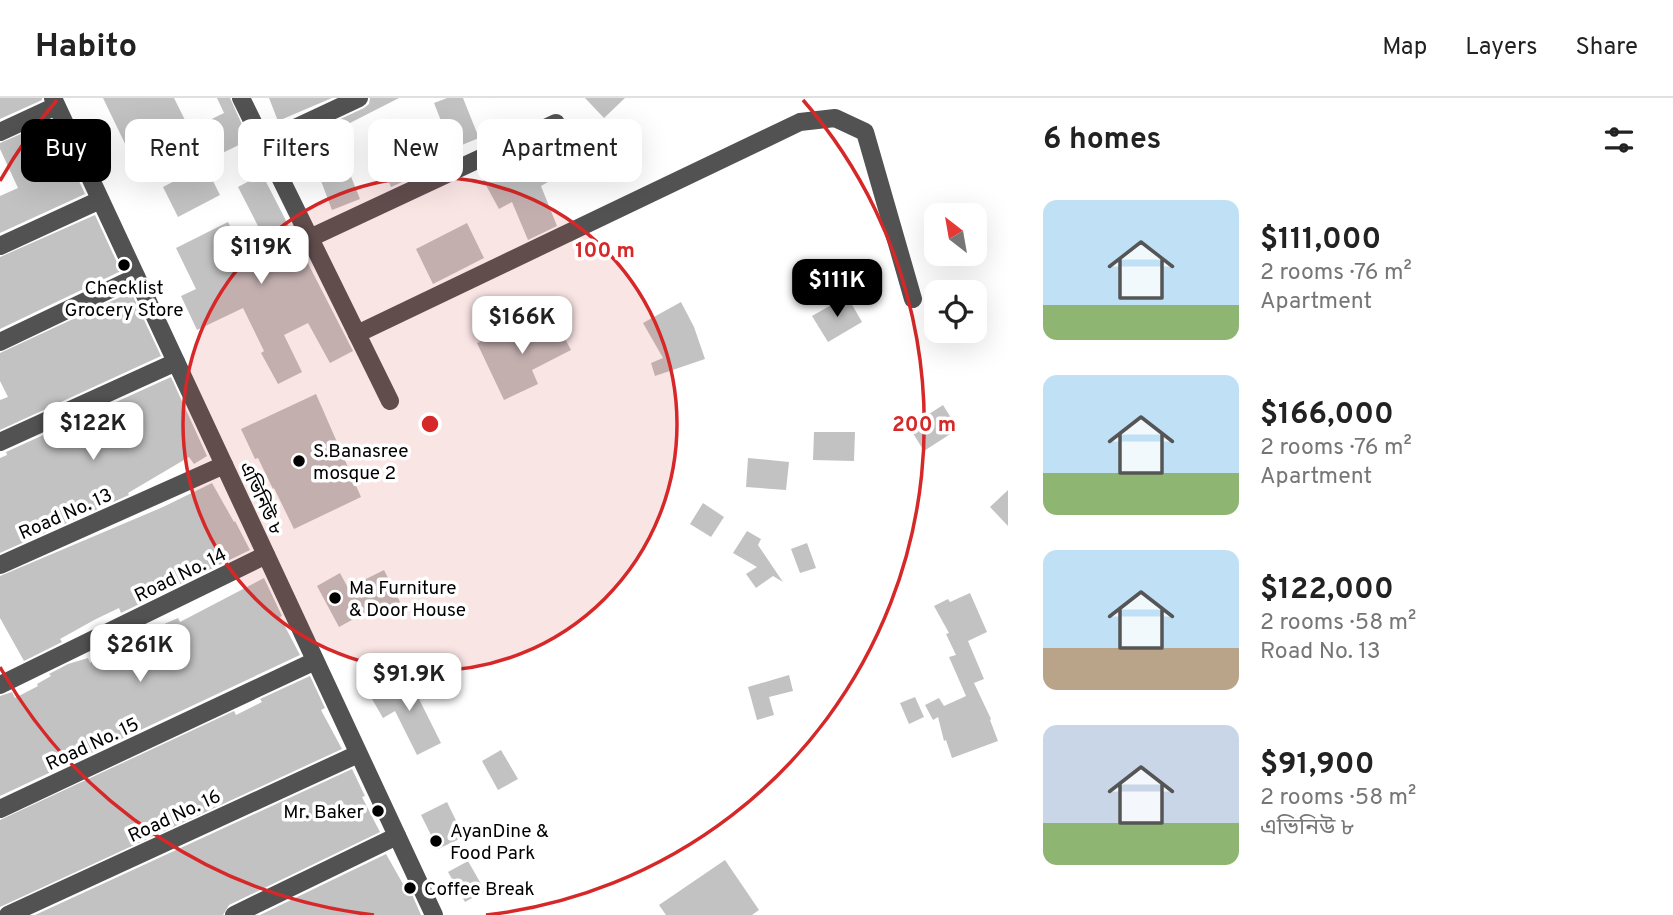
<!DOCTYPE html>
<html lang="en">
<head>
<meta charset="utf-8">
<style>
  body { margin:0; font-family:Overpass,"Noto Sans Bengali",sans-serif; background:#f2f2f2; color:#222; height:100vh; display:flex; flex-direction:column; font-size:26px; white-space:nowrap }
  * { box-sizing:border-box; margin:0 }
  p { font-size:23px; color:#767676 }
  .icon { flex:none; width:38px; height:38px; fill:none; stroke:currentColor; stroke-width:2; stroke-linecap:round; stroke-linejoin:round }
  .map { position:relative; flex:1; overflow:hidden }
  .details { display:flex; flex-direction:column; background:#fff; width:665px }
  .details>* { flex:none }
  .hud { position:absolute; left:21px; top:21px; width:665px; height:63px; display:flex; gap:14px }
  .needle { width:46px; rotate:329deg }
  .buttons { position:absolute; left:924px; top:105px; display:grid; gap:14px }
  .buttons a { display:grid; place-items:center; width:63px; height:63px; border-radius:14px; background:#fff; box-shadow:0 7px 28px #0002; font-size:35px }
  .price { position:absolute; translate:-50% -60px; padding:0 16px; border-radius:14px; background:#fff; color:#222; font-size:23px; line-height:46px; filter:drop-shadow(0 2px 4px #0008) }
  .price::after { content:''; position:absolute; left:50%; top:42px; width:21px; height:16px; margin-left:-10px; background:inherit; clip-path:polygon(0 0,100% 0,50% 100%) }
  .price.current { background:#000; color:#fff }
  ul { padding:0; list-style:none }
  li { display:flex; align-items:center; gap:21px; height:175px; padding:0 35px }
  li span { display:grid; place-items:center; flex:none; width:196px; height:140px; border-radius:14px; color:#555 }
  li>.icon { margin-inline-start:auto }
  span .icon { width:84px; height:84px; fill:#fffc; stroke-width:1 }
  li b { font-size:30px }
  h2 { display:flex; justify-content:space-between; align-items:center; height:84px; padding:0 35px; font-size:30px }
  .chip { padding:0 24px; border-radius:14px; background:#fff; box-shadow:0 7px 28px #0002; font-size:24px; line-height:63px }
  .chip.current { background:#000; color:#fff }
  header { display:flex; align-items:center; gap:42px; box-sizing:border-box; height:98px; padding:0 35px; background:#fff; border-bottom:2px solid #e0e0e0 }
  header strong { font-size:33px }
  nav { display:flex; gap:38px; margin-inline-start:auto; font-size:24px }
  main { display:flex; flex:1; min-height:0 }
  .map>svg:first-child { display:block }
</style>
</head>
<body>
<header>
<strong>Habito</strong>
<nav><a>Map</a><a>Layers</a><a>Share</a></nav>
</header>
<main>
<div class="map">
<svg width="1008" height="817" viewBox="0 0 1008 817">
  <rect width="100%" height="100%" fill="#fff"/>
  <g fill="#c2c2c2">
    <path d="M0,0H42V2L0,21Z"/>
    <path d="M103,0H174L189,30L130,56Z"/>
    <path d="M217,0H230L249,42L206,63L191,31L224,15Z"/>
    <path d="M269,0H332L278,23Z"/>
    <path d="M370,0H399L348,26L350,30L334,36L360,101L332,112L315,67L330,60L319,31L364,10L369,6Z"/>
    <path d="M447,0H463L479,40L452,51L434,5Z"/>
    <path d="M585,0H625L604,20Z"/>
    <path d="M51,23L85,96L0,135V98L18,90L0,51V45Z"/>
    <path d="M404,40L418,77L391,89L376,51Z"/>
    <path d="M295,42L305,66L289,73L278,50Z"/>
    <path d="M531,52L548,84L541,88L557,128L528,142L512,104L499,111L481,78Z"/>
    <path d="M205,67L220,97L178,119L163,89Z"/>
    <path d="M262,76L353,253L330,265L308,225L284,237L302,274L278,286L261,255L264,253L243,210L197,232L181,198L196,191L176,150L228,124L252,172L275,161L238,89Z"/>
    <path d="M95,117L121,173L0,231V159Z"/>
    <path d="M467,125L484,160L433,186L416,151Z"/>
    <path d="M131,194L161,258L0,332V302L8,299L0,283V255Z"/>
    <path d="M847,198L862,224L828,244L812,218Z"/>
    <path d="M681,204L694,229L705,261L655,278L651,265L663,260L643,225Z"/>
    <path d="M554,220L571,252L532,272L538,286L504,302L477,245L512,229L517,240Z"/>
    <path d="M171,279L207,358L194,366L189,359L128,395L129,397L0,455V360L7,357L6,354Z"/>
    <path d="M316,296L361,399L294,431L274,390L273,391L258,360L255,361L241,331Z"/>
    <path d="M943,307L958,331L924,353L909,329Z"/>
    <path d="M814,334H855L854,363L813,362Z"/>
    <path d="M748,360L789,364L786,392L746,389Z"/>
    <path d="M212,385L234,424L235,423L250,452L121,515L119,510L96,521L60,541L62,544L24,563L0,520V478L163,409Z"/>
    <path d="M1008,392V428L990,409Z"/>
    <path d="M703,405L724,419L711,439L690,426Z"/>
    <path d="M747,433L761,441L758,447L783,484L773,478L756,490L746,476L757,469L733,455Z"/>
    <path d="M807,445L816,470L800,475L791,451Z"/>
    <path d="M384,472L400,504L375,516L372,511L339,529L317,488L340,475L348,490Z"/>
    <path d="M264,480L282,518L280,519L300,557L0,698V598L12,594L15,600L38,588L37,586L51,578L49,576L68,566L88,560L90,565L124,546L123,544L178,520L180,524Z"/>
    <path d="M970,495L987,534L968,543L984,581L974,585L991,621L990,622L998,643L952,660L946,642L944,643L938,619L933,622L925,607L939,600L944,608L966,598L949,559L956,557L946,536L949,535L934,508L948,501L950,504Z"/>
    <path d="M789,577L793,593L769,599L774,617L757,622L748,589Z"/>
    <path d="M310,578L325,610L321,612L342,651L0,809V722L234,613L236,617L262,604L260,601Z"/>
    <path d="M417,578L426,595L418,599L441,645L417,657L395,613L383,620L372,601L406,582L407,584Z"/>
    <path d="M915,599L924,619L909,626L900,605Z"/>
    <path d="M501,652L518,681L498,692L482,663Z"/>
    <path d="M352,671L365,698L362,699L380,734L229,807L223,817H35Z"/>
    <path d="M447,704L464,739L438,751L421,717Z"/>
    <path d="M386,756L407,793L410,792L421,817H260Z"/>
    <path d="M725,762L759,812L752,817H666L659,807Z"/>
    <path d="M468,763L485,793L465,804L448,774Z"/>
  </g>
  <g fill="none" stroke-linecap="round" stroke-linejoin="round">
    <g stroke="#525252" stroke-width="18">
      <path d="M53,0L434,817"/>
      <path d="M241,0L390,303"/>
      <path d="M0,34L56,8"/>
      <path d="M263,45L359,0"/>
      <path d="M310,140L556,25"/>
      <path d="M0,148L100,102"/>
      <path d="M357,236L800,24L835,20L865,34L913,201"/>
      <path d="M0,244L136,179"/>
      <path d="M0,344L176,264"/>
      <path d="M0,467L224,367"/>
      <path d="M0,587L266,457"/>
      <path d="M0,711L315,563"/>
      <path d="M8,817L358,656"/>
      <path d="M234,817L397,738"/>
    </g>
  </g>
  <circle cx="430" cy="326" r="247" fill="#d62828" fill-opacity=".12"/>
  <g fill="none" stroke="#d62828" stroke-width="3.5">
    <circle cx="430" cy="326" r="247"/>
    <path d="M374 817A494 494 0 0 1 0 569M0 83A494 494 0 0 1 57 2M803 2A494 494 0 0 1 486 817"/>
  </g>
  <g fill="#000" stroke="#fff" stroke-width="2.5">
    <circle cx="124" cy="167" r="7"/>
    <circle cx="299" cy="363" r="7"/>
    <circle cx="335" cy="500" r="7"/>
    <circle cx="378" cy="713" r="7"/>
    <circle cx="436" cy="743" r="7"/>
    <circle cx="410" cy="790" r="7"/>
  </g>
  <g text-anchor="middle" stroke-width="7" stroke-linejoin="round" paint-order="stroke">
    <g font-size="19" fill="#000" stroke="#fff" text-anchor="start">
      <text x="124" y="196" text-anchor="middle">Checklist<tspan x="124" dy="22">Grocery Store</tspan></text>
      <text x="313" y="359">S.Banasree<tspan x="313" dy="22">mosque 2</tspan></text>
      <text x="349" y="496">Ma Furniture<tspan x="349" dy="22">&amp; Door House</tspan></text>
      <text x="364" y="720" text-anchor="end">Mr. Baker</text>
      <text x="450" y="739">AyanDine &amp;<tspan x="450" dy="22">Food Park</tspan></text>
      <text x="424" y="797">Coffee Break</text>
    </g>
    <g font-size="19" fill="#000" stroke="#fff">
      <text transform="translate(262 400) rotate(65)" y="7">এভিনিউ ৮</text>
      <text transform="translate(65 415) rotate(-24)" y="7">Road No. 13</text>
      <text transform="translate(180 476) rotate(-26)" y="7">Road No. 14</text>
      <text transform="translate(92 645) rotate(-25)" y="7">Road No. 15</text>
      <text transform="translate(174 717) rotate(-25)" y="7">Road No. 16</text>
    </g>
  </g>
  <circle cx="430" cy="326" r="10" fill="#d62828" stroke="#fff" stroke-width="3.5"/>
  <g font-size="21" text-anchor="middle" font-weight="bold" fill="#d62828" stroke="#fff" stroke-width="7" stroke-linejoin="round" paint-order="stroke">
    <text x="605" y="159">100 m</text>
    <text x="924" y="333">200 m</text>
  </g>
</svg>
<div class="buttons">
<a><svg class="needle" viewBox="-14 -14 28 28"><path d="M0-13l5 13h-10z" fill="#e53935"/><path d="M0 13l5-13h-10z" fill="#767676"/></svg></a>
<a><svg class="icon" aria-label="locate" viewBox="0 0 24 24"><circle cx="12" cy="12" r="6"/><path d="M12 2v4M12 18v4M2 12h4M18 12h4"/></svg></a>
</div>
<b class="price" style="left:261px;top:188px">$119K</b>
<b class="price current" style="left:837px;top:221px">$111K</b>
<b class="price" style="left:522px;top:258px">$166K</b>
<b class="price" style="left:93px;top:364px">$122K</b>
<b class="price" style="left:140px;top:586px">$261K</b>
<b class="price" style="left:409px;top:615px">$91.9K</b>
<div class="hud">
<a class="chip current">Buy</a>
<a class="chip">Rent</a>
<a class="chip">Filters</a>
<a class="chip">New</a>
<a class="chip">Apartment</a>
</div>
</div>
<section class="details">
<h2>6 homes<svg class="icon" aria-label="filters" viewBox="0 0 24 24"><path d="M4 7h16M4 17h16"/><circle cx="9" cy="7" r="2"/><circle cx="15" cy="17" r="2"/></svg></h2>
<ul>
<li><span style="background:linear-gradient(#bfe0f5 75%,#8fb573 0)"><svg class="icon" aria-label="home" viewBox="0 0 24 24"><path d="M3 11l9-7 9 7M6 9v11h12V9"/></svg></span><div><b>$111,000</b><p>2 rooms · 76 m²</p><p>Apartment</p></div></li>
<li><span style="background:linear-gradient(#bfe0f5 70%,#8fb573 0)"><svg class="icon" aria-label="home" viewBox="0 0 24 24"><path d="M3 11l9-7 9 7M6 9v11h12V9"/></svg></span><div><b>$166,000</b><p>2 rooms · 76 m²</p><p>Apartment</p></div></li>
<li><span style="background:linear-gradient(#bfe0f5 70%,#b9a48a 0)"><svg class="icon" aria-label="home" viewBox="0 0 24 24"><path d="M3 11l9-7 9 7M6 9v11h12V9"/></svg></span><div><b>$122,000</b><p>2 rooms · 58 m²</p><p>Road No. 13</p></div></li>
<li><span style="background:linear-gradient(#c9d6e8 70%,#8fb573 0)"><svg class="icon" aria-label="home" viewBox="0 0 24 24"><path d="M3 11l9-7 9 7M6 9v11h12V9"/></svg></span><div><b>$91,900</b><p>2 rooms · 58 m²</p><p>এভিনিউ ৮</p></div></li>
</ul>
</section>
</main>
</body>
</html>
